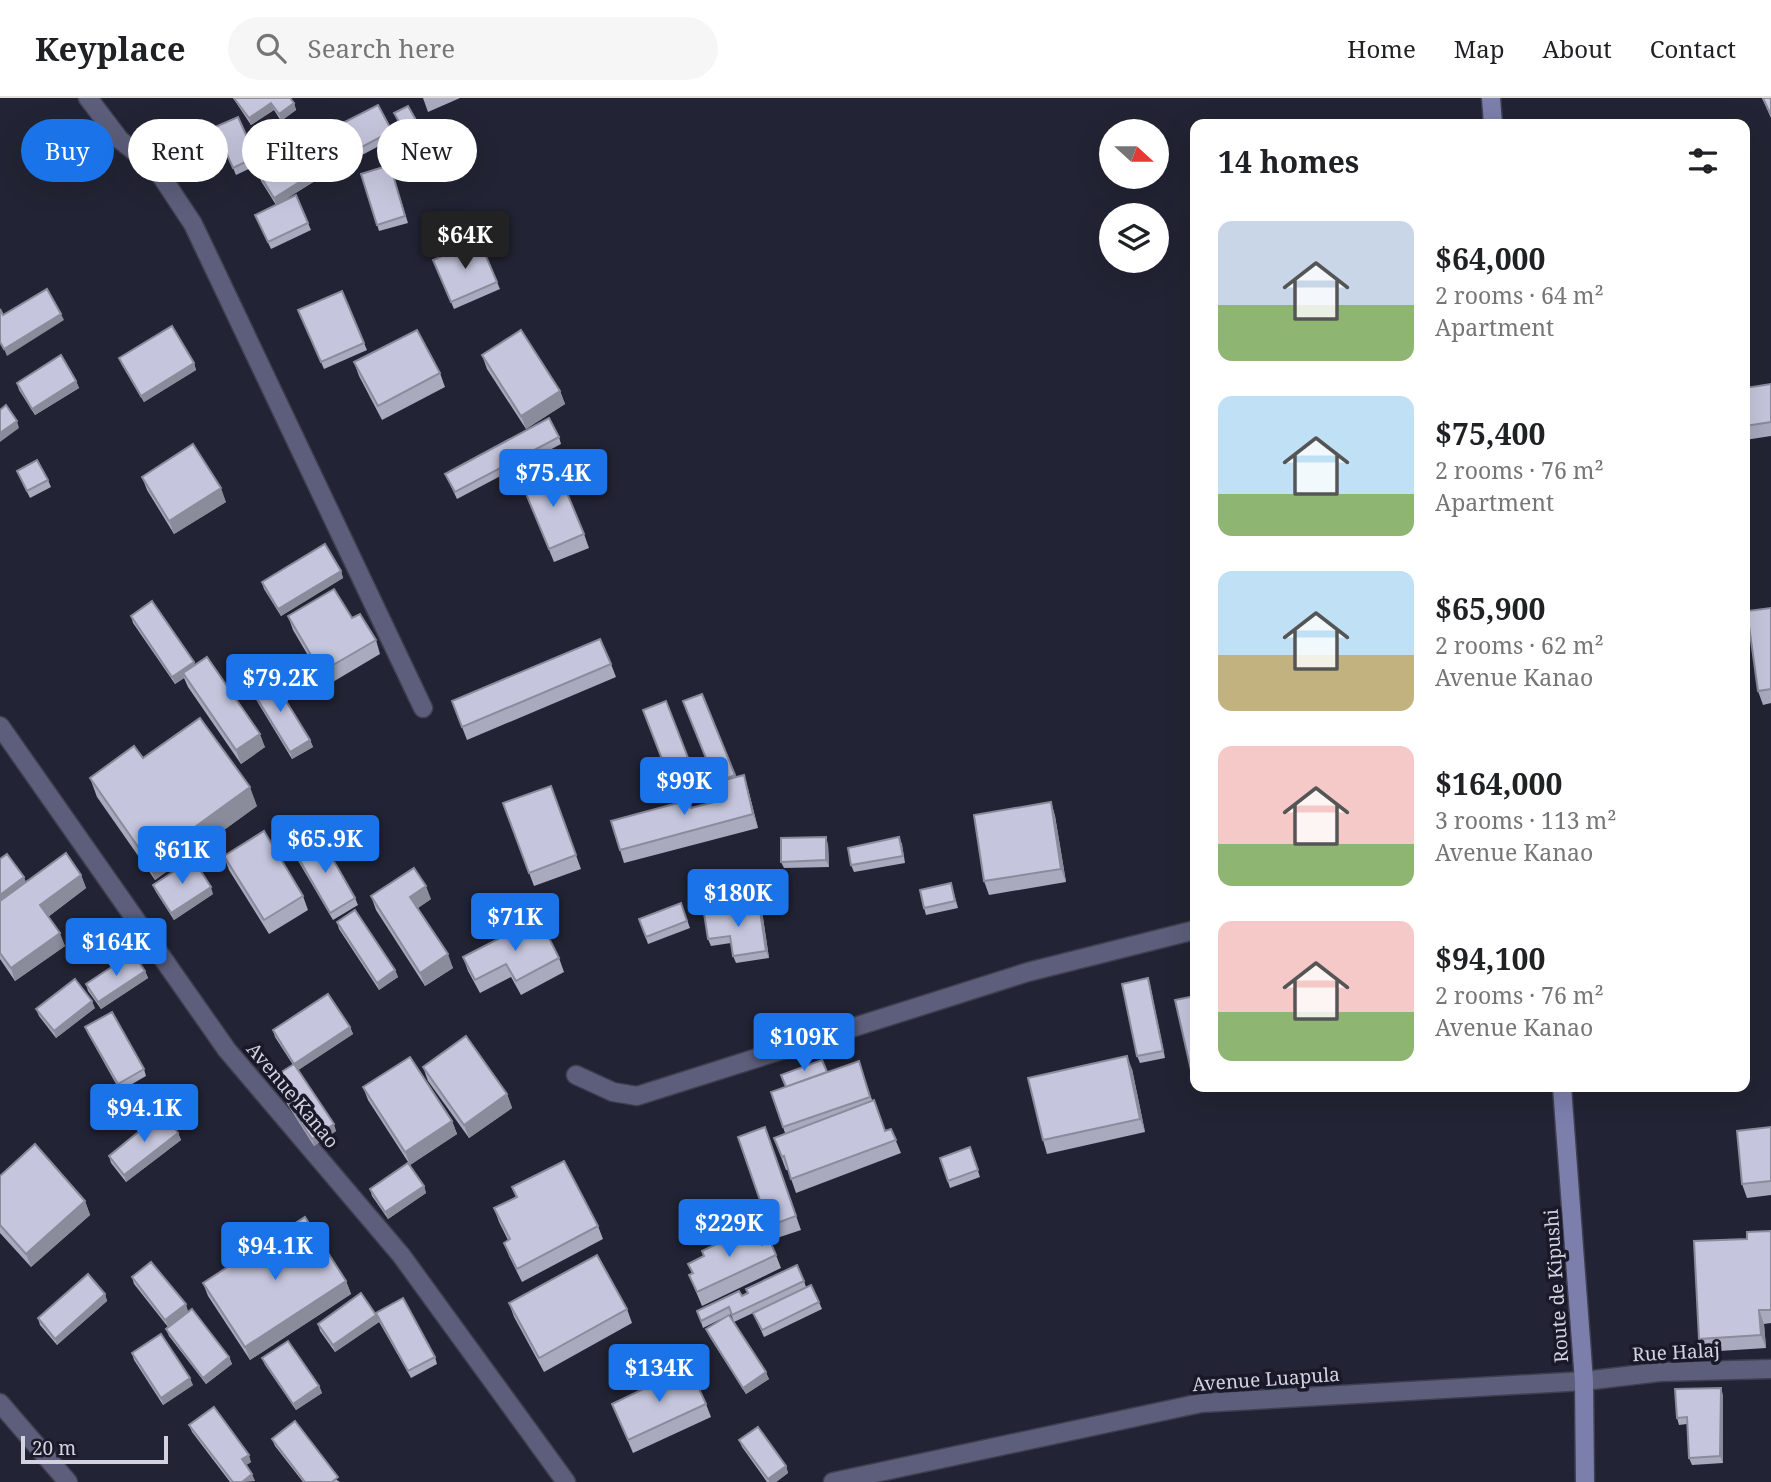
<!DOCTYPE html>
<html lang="en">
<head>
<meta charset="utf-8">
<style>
  body { margin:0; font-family:"Noto Serif",serif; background:#f6f6f6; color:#202124; height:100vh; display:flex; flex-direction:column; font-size:26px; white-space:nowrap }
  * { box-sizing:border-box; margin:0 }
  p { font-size:23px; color:#757577 }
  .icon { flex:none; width:38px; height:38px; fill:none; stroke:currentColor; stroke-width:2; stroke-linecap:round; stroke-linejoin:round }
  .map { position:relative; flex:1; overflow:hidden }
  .panel { position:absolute; left:1190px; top:21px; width:560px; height:973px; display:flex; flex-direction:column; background:#fff; border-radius:14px; box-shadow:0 7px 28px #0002 }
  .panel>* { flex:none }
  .top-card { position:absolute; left:21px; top:21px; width:665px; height:63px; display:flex; gap:14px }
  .needle { width:46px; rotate:111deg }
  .fabs { position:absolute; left:1099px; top:21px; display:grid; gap:14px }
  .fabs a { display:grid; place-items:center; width:70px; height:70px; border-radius:50%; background:#fff; box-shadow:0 7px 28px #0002; font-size:35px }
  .scale { position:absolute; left:21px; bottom:18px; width:147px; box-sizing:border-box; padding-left:7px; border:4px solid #d2d3de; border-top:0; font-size:19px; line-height:24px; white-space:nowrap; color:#d2d3de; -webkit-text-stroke:5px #19192a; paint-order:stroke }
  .price { position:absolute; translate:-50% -60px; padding:0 16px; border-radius:7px; background:#1a73e8; color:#fff; font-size:23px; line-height:46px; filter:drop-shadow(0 2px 4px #0008) }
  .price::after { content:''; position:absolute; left:50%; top:42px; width:21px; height:16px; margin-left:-10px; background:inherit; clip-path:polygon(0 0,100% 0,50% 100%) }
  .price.selected { background:#222; color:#fff }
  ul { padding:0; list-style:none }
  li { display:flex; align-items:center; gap:21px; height:175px; padding:0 28px }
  li span { display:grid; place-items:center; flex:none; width:196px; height:140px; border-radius:14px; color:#555 }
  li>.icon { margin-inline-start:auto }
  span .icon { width:84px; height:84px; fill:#fffc; stroke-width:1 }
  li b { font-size:30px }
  h2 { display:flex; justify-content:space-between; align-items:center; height:84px; padding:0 28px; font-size:30px }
  .chip { padding:0 24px; border-radius:32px; background:#fff; box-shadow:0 7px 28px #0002; font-size:24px; line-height:63px }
  .chip.selected { background:#1a73e8; color:#fff }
  header { display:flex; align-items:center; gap:42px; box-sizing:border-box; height:98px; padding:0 35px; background:#fff; border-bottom:2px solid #e0e0e0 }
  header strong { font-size:33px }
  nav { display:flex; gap:38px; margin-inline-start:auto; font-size:24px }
  .search { width:490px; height:63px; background:#f6f6f6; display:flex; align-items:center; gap:18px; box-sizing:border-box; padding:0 24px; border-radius:38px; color:#757577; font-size:26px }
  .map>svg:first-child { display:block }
</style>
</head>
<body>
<header>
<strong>Keyplace</strong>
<div class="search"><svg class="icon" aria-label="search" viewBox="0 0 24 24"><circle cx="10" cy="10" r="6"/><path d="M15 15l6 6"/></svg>Search here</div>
<nav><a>Home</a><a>Map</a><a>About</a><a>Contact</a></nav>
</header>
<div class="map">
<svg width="1771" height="1384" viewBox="0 0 1771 1384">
  <rect width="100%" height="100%" fill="#222334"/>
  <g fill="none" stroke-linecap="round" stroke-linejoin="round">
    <defs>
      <g id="street">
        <path d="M88,0L120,42L156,70L193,126L423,610"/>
        <path d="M0,628L227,952L401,1157L566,1384"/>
        <path d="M576,977L613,994L637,998L1028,874L1195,832"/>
        <path d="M0,1305L68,1384"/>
        <path d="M833,1384L1201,1305L1584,1283L1660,1274L1771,1271"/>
      </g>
      <g id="secondary">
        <path d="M1491,0L1493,26"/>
        <path d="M1562,989L1584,1283L1585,1384"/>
      </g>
    </defs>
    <use href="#street" stroke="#3e3f4f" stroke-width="21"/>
    <use href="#secondary" stroke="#3e3f4f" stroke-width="21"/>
    <use href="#street" stroke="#5d5e7b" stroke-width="18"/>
    <use href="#secondary" stroke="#7c7eac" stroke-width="18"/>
  </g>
  <g fill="#a9aabe">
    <path d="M233,0H290L294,5L296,12L281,23L274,12L251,27Z"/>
    <path d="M423,0H460L428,14Z"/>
    <path d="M1762,0H1771V20Z"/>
    <path d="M394,15L416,22L418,29L404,36Z"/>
    <path d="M333,30L392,33L394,40L349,64Z"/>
    <path d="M218,35L256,59L259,66L236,77Z"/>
    <path d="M328,66L331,73L278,106L308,125L311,132L271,151L255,117L276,107L261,83L259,76Z"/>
    <path d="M390,67L408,125L379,133L361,76Z"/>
    <path d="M479,142L500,191L454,211L433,162Z"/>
    <path d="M301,219L364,245L367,252L324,271Z"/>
    <path d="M482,257L560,293L565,306L526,331L487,271Z"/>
    <path d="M119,260L194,265L196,272L144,304L122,267Z"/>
    <path d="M354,264L440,275L445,289L382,322L359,278Z"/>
    <path d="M76,283L79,290L35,317L19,292L17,285Z"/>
    <path d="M1771,286V338L1745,342V290Z"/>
    <path d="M559,339L561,346L457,401L445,376Z"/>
    <path d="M17,373L48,382L51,389L30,400Z"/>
    <path d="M142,379L226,404L174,436L147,392Z"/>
    <path d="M522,386L584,436L589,450L554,464Z"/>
    <path d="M341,473L343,480L281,518L264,491L262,484Z"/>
    <path d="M1771,510V605L1763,607L1758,593Z"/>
    <path d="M131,518L194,564L195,567L265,649L241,666L188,589L184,580L175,586L133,525Z"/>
    <path d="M288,518L352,520L376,542L380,556L326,588L293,532Z"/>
    <path d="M611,566L616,579L467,642L452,603Z"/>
    <path d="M250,589L310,642L313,649L292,661L252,595Z"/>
    <path d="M702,596L736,680L748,691L758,730L624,765L620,752L689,702L692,710L726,701L723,690L719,691L683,603Z"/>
    <path d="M666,603L700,690L677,699L643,612Z"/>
    <path d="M143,660L257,708L155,782L97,699L90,680Z"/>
    <path d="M551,688L581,771L534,788L503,705Z"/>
    <path d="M1051,704L1055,718L1066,784L989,797L984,783Z"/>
    <path d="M899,739L902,746L905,765L854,774L851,767Z"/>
    <path d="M828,746L829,769L784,770L781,764Z"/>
    <path d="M295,754L355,800L358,807L333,822L297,761Z"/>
    <path d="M224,758L303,798L308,812L269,836L229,772Z"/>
    <path d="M0,761L26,784L81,777L86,790L48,819L65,848L15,883L0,861Z"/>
    <path d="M951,785L958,810L926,817L924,810Z"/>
    <path d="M153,787L213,796L174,822L156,794Z"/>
    <path d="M371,798L431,801L418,810L453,870L425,888L376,812Z"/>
    <path d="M681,805L690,830L648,846L639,821Z"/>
    <path d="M759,806L762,813L769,860L736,865L733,858L731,845L711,848L708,841Z"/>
    <path d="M337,824L395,872L398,879L379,892L339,831Z"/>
    <path d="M463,859L559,860L564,874L521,897L511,879L480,895L468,873Z"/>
    <path d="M145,873L148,880L101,911L88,893L86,886Z"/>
    <path d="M1148,880L1150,887L1165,960L1140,965L1137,958Z"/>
    <path d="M1195,898V983L1191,972Z"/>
    <path d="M95,910L56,940L39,918L36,911Z"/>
    <path d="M85,929L144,971L146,978L120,993L88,936Z"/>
    <path d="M350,929L353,936L298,972L336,1033L314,1048L275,987L272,980L293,967L275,939L273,932Z"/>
    <path d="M859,963L872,1002L885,1033L891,1031L901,1055L796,1095L788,1072H786L774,1040L785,1035L771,994Z"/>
    <path d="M423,969L507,996L512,1010L469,1040L428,983Z"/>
    <path d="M1132,971L1145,1034L1047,1056L1043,1042Z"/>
    <path d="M363,989L452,1023L457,1036L410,1067L368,1002Z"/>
    <path d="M765,1029L801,1132L774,1141L769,1128Z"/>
    <path d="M1771,1029V1097L1747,1100L1742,1086Z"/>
    <path d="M178,1035L181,1042L126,1084L111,1065L109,1058Z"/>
    <path d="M970,1049L980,1079L950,1090L940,1060Z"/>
    <path d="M0,1078L85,1103L90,1117L31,1169L0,1135Z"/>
    <path d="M424,1088L426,1095L388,1121L372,1098L370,1091Z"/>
    <path d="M512,1089L598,1128L603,1141L522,1184L509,1158L504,1145L508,1142L499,1124L494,1110L516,1099Z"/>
    <path d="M1771,1133V1225L1764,1226L1766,1250L1704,1254L1699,1241L1747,1141Z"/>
    <path d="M762,1147L776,1157L781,1170L702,1208L689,1177L692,1175L688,1166Z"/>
    <path d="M132,1179L188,1213L168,1229L134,1186Z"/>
    <path d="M346,1183L351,1196L250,1262L208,1198L203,1185Z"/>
    <path d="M804,1183L806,1189L819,1204L822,1211L764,1239L753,1215L770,1207L734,1224L731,1216L730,1217L769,1281L746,1296L709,1238L706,1231L725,1219L703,1230L697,1213L742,1198Z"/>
    <path d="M105,1196L107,1203L57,1247L40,1227L38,1220Z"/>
    <path d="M509,1205L627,1211L632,1225L544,1274L514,1219Z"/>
    <path d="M376,1215L435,1259L437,1266L411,1280L378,1222Z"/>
    <path d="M376,1217L379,1224L335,1254L320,1233L318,1226Z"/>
    <path d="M166,1231L229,1259L232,1266L206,1286L169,1238Z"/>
    <path d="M132,1255L193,1287L163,1307L134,1262Z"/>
    <path d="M262,1260L319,1288L322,1295L296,1312L265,1267Z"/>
    <path d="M1723,1297V1365L1692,1367L1689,1360L1687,1326L1679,1327L1677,1320Z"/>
    <path d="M612,1306H706L711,1319L633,1355Z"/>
    <path d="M189,1327L251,1364L246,1367L255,1383L230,1384L192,1334Z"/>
    <path d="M272,1341L340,1384H303L275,1348Z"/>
    <path d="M739,1342L786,1368L788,1375L776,1384H767L742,1349Z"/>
  </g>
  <g fill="#8a8b9b">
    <path d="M271,5L274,12L251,27L249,20Z"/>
    <path d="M294,5L296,12L281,23L279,16Z"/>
    <path d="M328,66L331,73L276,107L274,100Z"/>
    <path d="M61,216L64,222L7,258L4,251Z"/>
    <path d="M194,265L196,272L144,304L141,298Z"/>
    <path d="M76,283L79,290L35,317L32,311Z"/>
    <path d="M560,293L565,306L526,331L521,318Z"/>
    <path d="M17,323L19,330L0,344V335Z"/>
    <path d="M221,390L226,404L174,436L169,423Z"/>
    <path d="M341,473L343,480L281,518L278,511Z"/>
    <path d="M194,564L196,571L183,575L184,580L175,586L172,579Z"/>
    <path d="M260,636L265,649L241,666L236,652Z"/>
    <path d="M310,642L313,649L292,661L290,654Z"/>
    <path d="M744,677L748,691L758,730L753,716Z"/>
    <path d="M250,689L257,708L155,782L148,763Z"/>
    <path d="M1051,704L1055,718L1066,784L1061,771Z"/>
    <path d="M826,739L828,746L829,769L826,762Z"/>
    <path d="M81,777L86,790L45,821L40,807Z"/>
    <path d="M24,779L27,786L0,806V797Z"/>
    <path d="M426,788L431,801L415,812L410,799Z"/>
    <path d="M211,789L213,796L174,822L171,815Z"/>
    <path d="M759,806L762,813L769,860L766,853Z"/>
    <path d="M60,835L65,848L15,883L11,870Z"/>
    <path d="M448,856L453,870L425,888L420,875Z"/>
    <path d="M395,872L398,879L379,892L377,885Z"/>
    <path d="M145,873L148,880L101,911L98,904Z"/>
    <path d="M1148,880L1150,887L1165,960L1163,953Z"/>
    <path d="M92,903L95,910L56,940L54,933Z"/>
    <path d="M350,929L353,936L297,973L294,966Z"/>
    <path d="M1127,958L1132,971L1145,1034L1140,1021Z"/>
    <path d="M507,996L512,1010L469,1040L464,1027Z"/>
    <path d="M452,1023L457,1036L410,1067L405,1054Z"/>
    <path d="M334,1026L336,1033L314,1048L312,1041Z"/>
    <path d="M178,1035L181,1042L126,1084L124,1077Z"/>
    <path d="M424,1088L426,1095L388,1121L385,1114Z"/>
    <path d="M85,1103L90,1117L31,1169L26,1156Z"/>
    <path d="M346,1183L351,1196L250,1262L245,1249Z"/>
    <path d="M105,1196L107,1203L57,1247L55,1241Z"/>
    <path d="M186,1206L188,1213L168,1229L165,1222Z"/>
    <path d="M1759,1212L1764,1226L1766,1250L1761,1237Z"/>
    <path d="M376,1217L379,1224L335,1254L333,1247Z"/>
    <path d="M229,1259L232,1266L206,1286L203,1280Z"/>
    <path d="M766,1274L769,1281L746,1296L743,1290Z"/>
    <path d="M190,1280L193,1287L163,1307L161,1300Z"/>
    <path d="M319,1288L322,1295L296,1312L293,1306Z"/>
    <path d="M1721,1290L1723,1297V1365L1720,1358Z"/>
    <path d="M249,1357L251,1364L245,1368L242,1361Z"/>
    <path d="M786,1368L788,1375L776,1384H769L768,1381Z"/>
    <path d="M252,1376L255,1383L242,1384Z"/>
  </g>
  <g fill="#c5c6dd" stroke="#8a8b9b" stroke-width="2">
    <path d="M234,0H290L294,5L279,16L271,5L249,20Z"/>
    <path d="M1763,0H1771V17Z"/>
    <path d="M378,7L392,33L347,57L333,30Z"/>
    <path d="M408,8L416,22L402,29L394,15Z"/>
    <path d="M238,19L256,59L233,70L215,29Z"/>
    <path d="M314,42L328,66L274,100L259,76Z"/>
    <path d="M390,67L405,118L377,127L361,76Z"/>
    <path d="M296,97L308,125L268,144L255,117Z"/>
    <path d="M479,142L497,184L451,204L433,162Z"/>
    <path d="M47,191L61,216L4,251L0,244V211L3,217Z"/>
    <path d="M342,193L364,245L321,264L298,212Z"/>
    <path d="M172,228L194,265L141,298L119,260Z"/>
    <path d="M417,232L440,275L378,308L354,264Z"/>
    <path d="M521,232L560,293L521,318L482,257Z"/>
    <path d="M61,257L76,283L32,311L17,285Z"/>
    <path d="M1771,286V324L1745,328V290Z"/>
    <path d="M6,307L17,323L0,335V312Z"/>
    <path d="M549,320L559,339L455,394L445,376Z"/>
    <path d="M193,346L221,390L169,423L142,379Z"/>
    <path d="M37,362L48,382L27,393L17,373Z"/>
    <path d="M557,371L584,436L549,451L522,386Z"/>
    <path d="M325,446L341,473L278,511L262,484Z"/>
    <path d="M334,491L352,520L360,516L376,542L321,574L288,518Z"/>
    <path d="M152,503L194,564L172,579L131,518Z"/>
    <path d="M1771,510V591L1758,593L1747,513Z"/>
    <path d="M600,541L611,566L462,629L452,603Z"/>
    <path d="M207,559L260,636L236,652L183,575Z"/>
    <path d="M270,577L310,642L290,654L250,589Z"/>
    <path d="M702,596L735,677L716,685L683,603Z"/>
    <path d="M666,603L697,683L674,692L643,612Z"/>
    <path d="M200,620L250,689L148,763L90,680L134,648L143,660Z"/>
    <path d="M744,677L753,716L620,752L611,723L689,702L691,710L726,701L721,683Z"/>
    <path d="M551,688L576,757L529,775L503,705Z"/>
    <path d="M1051,704L1061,771L984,783L974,717Z"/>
    <path d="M264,733L303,798L264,822L224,758Z"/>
    <path d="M320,739L355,800L330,815L295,754Z"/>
    <path d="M826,739V762L781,764V740Z"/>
    <path d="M899,739L903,758L851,767L848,750Z"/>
    <path d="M66,755L81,777L40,807L60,835L11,870L0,855V803Z"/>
    <path d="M7,756L24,779L0,797V761Z"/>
    <path d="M193,761L211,789L171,815L153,787Z"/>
    <path d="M414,770L426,788L410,799L448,856L420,875L371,798Z"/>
    <path d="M951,785L955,803L924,810L920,792Z"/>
    <path d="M681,805L687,823L646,839L639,821Z"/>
    <path d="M759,806L766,853L733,858L730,838L708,841L704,815Z"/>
    <path d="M355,812L395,872L377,885L337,824Z"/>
    <path d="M539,820L559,860L516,883L506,866L475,882L463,859Z"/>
    <path d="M133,855L145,873L98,904L86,886Z"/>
    <path d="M1148,880L1163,953L1137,958L1122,886Z"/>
    <path d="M75,881L92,903L54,933L36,911Z"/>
    <path d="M328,896L350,929L294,966L273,932Z"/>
    <path d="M1195,898V971L1191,972L1175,902Z"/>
    <path d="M112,914L144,971L118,986L85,929Z"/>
    <path d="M466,938L507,996L464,1027L423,969Z"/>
    <path d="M1127,958L1140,1021L1043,1042L1028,980Z"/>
    <path d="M410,959L452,1023L405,1054L363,989Z"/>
    <path d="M822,962L827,974L786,989L781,977Z"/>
    <path d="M859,963L870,999L783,1029L771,994Z"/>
    <path d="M294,966L334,1026L312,1041L272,980Z"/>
    <path d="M874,1002L885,1033L891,1031L896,1042L791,1081L784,1058L782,1059L774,1040Z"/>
    <path d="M163,1014L178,1035L124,1077L109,1058Z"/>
    <path d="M765,1029L796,1118L769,1128L738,1039Z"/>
    <path d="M1771,1029V1083L1742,1086L1737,1033Z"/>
    <path d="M35,1046L85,1103L26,1156L0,1127V1078Z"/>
    <path d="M970,1049L978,1072L948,1083L940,1060Z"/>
    <path d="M564,1063L598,1128L517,1171L504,1145L510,1141L494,1110L517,1099L512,1089Z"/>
    <path d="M408,1065L424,1088L385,1114L370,1091Z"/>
    <path d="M305,1119L346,1183L245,1249L203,1185Z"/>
    <path d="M753,1128L762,1147L770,1143L776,1157L697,1194L689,1177L693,1175L688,1166L704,1158L702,1153Z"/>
    <path d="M1771,1133V1212H1759L1761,1237L1699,1241L1694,1143L1747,1141V1134Z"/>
    <path d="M597,1157L627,1211L539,1260L509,1205Z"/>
    <path d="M151,1164L186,1206L165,1222L132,1179Z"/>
    <path d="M797,1167L804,1183L732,1217L729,1209L701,1223L697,1213L739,1193L742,1198L748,1195L746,1191Z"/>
    <path d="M88,1176L105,1196L55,1241L38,1220Z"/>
    <path d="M811,1187L819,1204L762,1232L753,1215Z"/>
    <path d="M361,1195L376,1217L333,1247L318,1226Z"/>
    <path d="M403,1200L435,1259L408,1273L376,1215Z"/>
    <path d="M192,1211L229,1259L203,1280L166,1231Z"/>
    <path d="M729,1217L766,1274L743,1290L706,1231Z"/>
    <path d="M161,1236L190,1280L161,1300L132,1255Z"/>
    <path d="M288,1243L319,1288L293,1306L262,1260Z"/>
    <path d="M689,1269L706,1306L628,1342L612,1306Z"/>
    <path d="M1721,1290L1720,1358L1689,1360L1687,1319L1677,1320L1675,1291Z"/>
    <path d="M214,1309L249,1357L242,1361L252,1376L242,1384H233L189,1327Z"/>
    <path d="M295,1323L338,1379L332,1384H305L272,1341Z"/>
    <path d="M758,1329L786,1368L768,1381L739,1342Z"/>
  </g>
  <g text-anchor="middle" stroke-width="7" stroke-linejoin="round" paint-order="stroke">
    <g font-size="19" fill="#d2d3de" stroke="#19192a">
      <text transform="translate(293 997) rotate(50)" y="7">Avenue Kanao</text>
      <text transform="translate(1556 1188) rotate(-94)" y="7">Route de Kipushi</text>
      <text transform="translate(1676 1254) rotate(-3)" y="7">Rue Halaj</text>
      <text transform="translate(1266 1281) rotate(-4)" y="7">Avenue Luapula</text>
    </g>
  </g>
</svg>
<div class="fabs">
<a><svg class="needle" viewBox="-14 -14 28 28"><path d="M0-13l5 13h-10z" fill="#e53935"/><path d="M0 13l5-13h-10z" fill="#757577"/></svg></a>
<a><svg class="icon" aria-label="layers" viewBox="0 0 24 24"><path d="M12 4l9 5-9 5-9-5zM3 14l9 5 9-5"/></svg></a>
</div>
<div class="scale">20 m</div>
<b class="price selected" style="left:465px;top:173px">$64K</b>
<b class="price" style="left:553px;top:411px">$75.4K</b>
<b class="price" style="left:280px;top:616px">$79.2K</b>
<b class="price" style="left:684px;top:719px">$99K</b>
<b class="price" style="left:325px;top:777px">$65.9K</b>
<b class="price" style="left:182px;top:788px">$61K</b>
<b class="price" style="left:738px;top:831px">$180K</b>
<b class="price" style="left:515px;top:855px">$71K</b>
<b class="price" style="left:116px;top:880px">$164K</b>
<b class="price" style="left:804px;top:975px">$109K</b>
<b class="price" style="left:144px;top:1046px">$94.1K</b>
<b class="price" style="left:729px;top:1161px">$229K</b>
<b class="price" style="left:275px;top:1184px">$94.1K</b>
<b class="price" style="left:659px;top:1306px">$134K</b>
<div class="top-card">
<a class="chip selected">Buy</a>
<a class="chip">Rent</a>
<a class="chip">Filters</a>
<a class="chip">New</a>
</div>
<section class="panel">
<h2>14 homes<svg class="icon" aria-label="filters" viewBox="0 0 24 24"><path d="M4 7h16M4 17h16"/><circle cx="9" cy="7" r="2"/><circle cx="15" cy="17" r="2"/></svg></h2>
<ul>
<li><span style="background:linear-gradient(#c9d6e8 60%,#8fb573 0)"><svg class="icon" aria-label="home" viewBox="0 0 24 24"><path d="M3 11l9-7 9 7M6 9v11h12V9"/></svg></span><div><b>$64,000</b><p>2 rooms · 64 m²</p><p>Apartment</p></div></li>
<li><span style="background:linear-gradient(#bfe0f5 70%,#8fb573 0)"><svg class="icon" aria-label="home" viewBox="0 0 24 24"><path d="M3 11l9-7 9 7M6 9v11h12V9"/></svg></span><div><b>$75,400</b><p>2 rooms · 76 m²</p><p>Apartment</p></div></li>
<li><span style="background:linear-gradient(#bfe0f5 60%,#c2b280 0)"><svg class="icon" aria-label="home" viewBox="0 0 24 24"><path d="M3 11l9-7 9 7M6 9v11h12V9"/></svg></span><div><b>$65,900</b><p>2 rooms · 62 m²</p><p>Avenue Kanao</p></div></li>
<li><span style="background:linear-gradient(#f6c9c9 70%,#8fb573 0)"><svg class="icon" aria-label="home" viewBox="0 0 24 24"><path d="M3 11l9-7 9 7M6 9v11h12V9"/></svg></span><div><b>$164,000</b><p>3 rooms · 113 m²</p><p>Avenue Kanao</p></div></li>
<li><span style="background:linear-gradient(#f6c9c9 65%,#8fb573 0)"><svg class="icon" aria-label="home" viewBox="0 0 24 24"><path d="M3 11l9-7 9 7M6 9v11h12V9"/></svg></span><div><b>$94,100</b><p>2 rooms · 76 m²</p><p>Avenue Kanao</p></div></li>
</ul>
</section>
</div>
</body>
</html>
